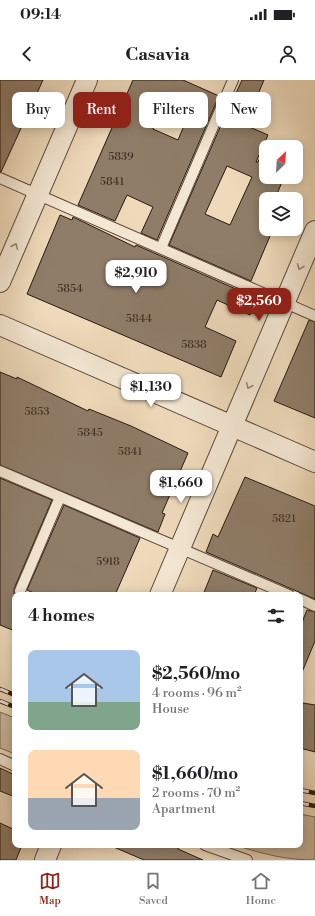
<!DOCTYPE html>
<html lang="en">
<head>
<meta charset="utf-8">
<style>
  body { margin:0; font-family:"Libre Bodoni",serif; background:#f2f2f2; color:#202124; height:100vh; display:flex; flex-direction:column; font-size:15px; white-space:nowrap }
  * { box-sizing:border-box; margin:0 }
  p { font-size:13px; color:#757577 }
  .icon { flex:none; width:22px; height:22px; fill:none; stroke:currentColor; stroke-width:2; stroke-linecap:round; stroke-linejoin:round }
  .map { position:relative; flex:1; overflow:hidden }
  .panel { position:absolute; left:12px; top:512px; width:291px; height:256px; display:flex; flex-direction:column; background:#fff; border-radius:8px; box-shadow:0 2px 10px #0003 }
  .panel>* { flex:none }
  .top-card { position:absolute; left:12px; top:12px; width:291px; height:36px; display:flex; gap:8px }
  .needle { width:26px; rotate:25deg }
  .buttons { position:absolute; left:259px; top:60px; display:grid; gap:8px }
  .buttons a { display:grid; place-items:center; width:44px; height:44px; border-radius:8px; background:#fff; box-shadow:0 2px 10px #0003; font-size:20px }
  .price { position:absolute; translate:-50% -34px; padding:0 9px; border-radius:8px; background:#fff; color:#222; font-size:13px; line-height:26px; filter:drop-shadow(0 1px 2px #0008) }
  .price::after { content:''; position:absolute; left:50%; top:24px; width:12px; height:9px; margin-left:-6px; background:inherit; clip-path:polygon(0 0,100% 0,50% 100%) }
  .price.selected { background:#8f2418; color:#fff }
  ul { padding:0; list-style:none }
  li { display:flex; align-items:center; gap:12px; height:100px; padding:0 16px }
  li span { display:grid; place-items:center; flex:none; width:112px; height:80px; border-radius:8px; color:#555 }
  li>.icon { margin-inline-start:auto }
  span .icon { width:48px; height:48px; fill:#fffc; stroke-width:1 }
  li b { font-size:17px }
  h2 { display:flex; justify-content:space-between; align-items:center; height:48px; padding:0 16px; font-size:17px }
  .chip { padding:0 14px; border-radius:8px; background:#fff; box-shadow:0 2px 10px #0003; font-size:14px; line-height:36px }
  .chip.selected { background:#8f2418; color:#fff }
  .status { display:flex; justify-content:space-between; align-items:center; height:28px; padding:0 20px; background:#fff; direction:ltr }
  .status svg { height:11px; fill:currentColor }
  header { display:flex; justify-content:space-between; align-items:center; height:52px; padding:0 16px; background:#fff; font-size:18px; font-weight:700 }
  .tabs { display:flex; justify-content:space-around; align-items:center; height:56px; border-top:1px solid #e0e0e0; background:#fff; font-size:11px; color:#757577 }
  .tabs a { display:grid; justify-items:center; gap:2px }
  .tabs .selected { color:#8f2418 }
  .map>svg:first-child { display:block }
</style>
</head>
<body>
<div class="status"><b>09:14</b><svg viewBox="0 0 49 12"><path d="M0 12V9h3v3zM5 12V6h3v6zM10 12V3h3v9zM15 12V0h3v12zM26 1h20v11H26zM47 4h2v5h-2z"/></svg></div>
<header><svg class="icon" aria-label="back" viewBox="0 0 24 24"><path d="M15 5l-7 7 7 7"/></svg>Casavia<svg class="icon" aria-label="person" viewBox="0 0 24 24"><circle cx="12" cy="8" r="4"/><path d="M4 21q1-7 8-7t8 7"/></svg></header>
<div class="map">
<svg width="315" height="780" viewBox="0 0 315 780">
  <rect width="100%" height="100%" fill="#eedabb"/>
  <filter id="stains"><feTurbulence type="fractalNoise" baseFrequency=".005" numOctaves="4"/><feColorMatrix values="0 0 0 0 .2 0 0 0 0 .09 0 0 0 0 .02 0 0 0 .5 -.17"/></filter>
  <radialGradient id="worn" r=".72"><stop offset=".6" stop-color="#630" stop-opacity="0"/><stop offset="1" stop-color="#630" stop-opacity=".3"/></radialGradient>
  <g fill="#ccb99e" stroke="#7a6857">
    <path d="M0,632L15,638V674L0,668Z"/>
    <path d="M300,734L315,737V780C286,780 263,774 235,765H300Z"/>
  </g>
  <g fill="#8f7d69" stroke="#281810" fill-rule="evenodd">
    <path d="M0,0H43L1,92H0Z"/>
    <path d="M133,0H183L219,16L157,160L141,153L153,127L127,115L115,141L78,125ZM168,14L193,24L178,60L153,49Z"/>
    <path d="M242,0H264L245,45L268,55L256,82H258L266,64V97H284L275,119H266V149H273L251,201L169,165L231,22H232ZM227,86L252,97L230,145L205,134Z"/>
    <path d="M60,135L72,140L73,137L135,167L136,165L245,213V215L257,220L250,235L217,220L205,247L236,261L221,297L27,214Z"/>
    <path d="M309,240L315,242V338L274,321Z"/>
    <path d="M0,292L17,299V297L88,331L89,329L131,346L188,373L162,433L165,434L158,452L0,385Z"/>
    <path d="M245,397L315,426V519L206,472L213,454L218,457Z"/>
    <path d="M0,398L52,420L14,509L15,551L0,545Z"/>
    <path d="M64,425L140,458L115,515H38L27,510Z"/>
    <path d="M213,490L257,508L254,515H203Z"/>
    <path d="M307,530L315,532V561L300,597V547Z"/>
    <path d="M303,623L315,625V672L300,668V640Z"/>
    <path d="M0,688L15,695V717L0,711Z"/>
    <path d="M0,743L15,750V765H22L16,780H0Z"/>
    <path d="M109,765H179L178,769L203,780H144Z"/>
  </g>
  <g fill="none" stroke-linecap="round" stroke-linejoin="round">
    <defs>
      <g id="service">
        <path d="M0,98L315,236"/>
        <path d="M161,168L233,0"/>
        <path d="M0,391L289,515"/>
        <path d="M20,511L60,417"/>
        <path d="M300,519L315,526"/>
        <path d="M0,679L15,686"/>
        <path d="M205,765L247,780"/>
      </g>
      <g id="minor">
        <path d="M0,202L87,0"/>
        <path d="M0,245L315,382"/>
        <path d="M160,515L315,151"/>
        <path d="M45,780L51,765"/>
      </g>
    </defs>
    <use href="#service" stroke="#5a483b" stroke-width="12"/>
    <use href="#minor" stroke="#5a483b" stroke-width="22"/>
    <use href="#service" stroke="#f4e7d3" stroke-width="10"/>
    <use href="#minor" stroke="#f4e7d3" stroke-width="20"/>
    <defs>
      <g id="rail">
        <path d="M0,609L15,615"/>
        <path d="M0,621L15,627"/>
        <path d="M300,710L315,713"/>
        <path d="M300,723L315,726"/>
      </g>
    </defs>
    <use href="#rail" stroke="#281810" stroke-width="4.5"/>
    <use href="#rail" stroke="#f4e7d3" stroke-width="3" stroke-dasharray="9" stroke-linecap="butt"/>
  </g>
  <defs><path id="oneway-chevron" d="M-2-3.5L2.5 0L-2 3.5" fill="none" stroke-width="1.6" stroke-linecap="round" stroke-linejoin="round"/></defs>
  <g stroke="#988a7b">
    <use href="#oneway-chevron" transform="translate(15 166) rotate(-67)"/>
    <use href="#oneway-chevron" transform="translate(300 187) rotate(113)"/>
    <use href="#oneway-chevron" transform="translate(249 306) rotate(113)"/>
  </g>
  <g text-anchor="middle" stroke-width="3" stroke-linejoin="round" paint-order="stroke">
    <g font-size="11" fill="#423126">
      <text x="121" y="80">5839</text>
      <text x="112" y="105">5841</text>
      <text x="70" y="212">5854</text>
      <text x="139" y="242">5844</text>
      <text x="194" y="268">5838</text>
      <text x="37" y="335">5853</text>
      <text x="90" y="356">5845</text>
      <text x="130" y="375">5841</text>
      <text x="284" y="442">5821</text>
      <text x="108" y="485">5918</text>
    </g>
  </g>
  <rect width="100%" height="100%" filter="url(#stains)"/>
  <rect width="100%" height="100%" fill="url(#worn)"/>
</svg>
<div class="buttons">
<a><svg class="needle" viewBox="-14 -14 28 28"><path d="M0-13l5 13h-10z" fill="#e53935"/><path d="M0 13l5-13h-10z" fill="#757577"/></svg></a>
<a><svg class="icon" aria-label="layers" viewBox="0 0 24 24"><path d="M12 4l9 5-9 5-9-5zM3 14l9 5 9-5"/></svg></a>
</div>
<b class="price" style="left:136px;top:214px">$2,910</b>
<b class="price selected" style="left:259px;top:242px">$2,560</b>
<b class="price" style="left:151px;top:328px">$1,130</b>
<b class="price" style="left:181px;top:424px">$1,660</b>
<div class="top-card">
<a class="chip">Buy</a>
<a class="chip selected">Rent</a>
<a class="chip">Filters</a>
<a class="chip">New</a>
</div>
<section class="panel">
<h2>4 homes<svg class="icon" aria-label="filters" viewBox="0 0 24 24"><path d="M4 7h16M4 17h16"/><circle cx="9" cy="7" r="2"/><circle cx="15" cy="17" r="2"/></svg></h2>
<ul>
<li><span style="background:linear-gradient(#a9c7e8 65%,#7fa58c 0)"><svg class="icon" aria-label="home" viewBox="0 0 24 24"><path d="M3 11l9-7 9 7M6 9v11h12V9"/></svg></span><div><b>$2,560/mo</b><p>4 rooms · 96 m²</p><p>House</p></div></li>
<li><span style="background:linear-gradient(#ffd9b3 60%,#9aa5b1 0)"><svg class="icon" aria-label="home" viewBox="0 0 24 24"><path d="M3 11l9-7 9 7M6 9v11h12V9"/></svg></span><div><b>$1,660/mo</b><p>2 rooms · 70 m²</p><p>Apartment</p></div></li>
</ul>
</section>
</div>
<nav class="tabs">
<a class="selected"><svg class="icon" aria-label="map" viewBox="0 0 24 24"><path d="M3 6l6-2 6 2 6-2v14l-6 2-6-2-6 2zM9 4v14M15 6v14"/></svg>Map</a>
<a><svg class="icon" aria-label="saved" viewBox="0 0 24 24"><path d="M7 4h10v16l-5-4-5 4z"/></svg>Saved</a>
<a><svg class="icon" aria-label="home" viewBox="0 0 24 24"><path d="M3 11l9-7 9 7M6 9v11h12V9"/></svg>Home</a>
</nav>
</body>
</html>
